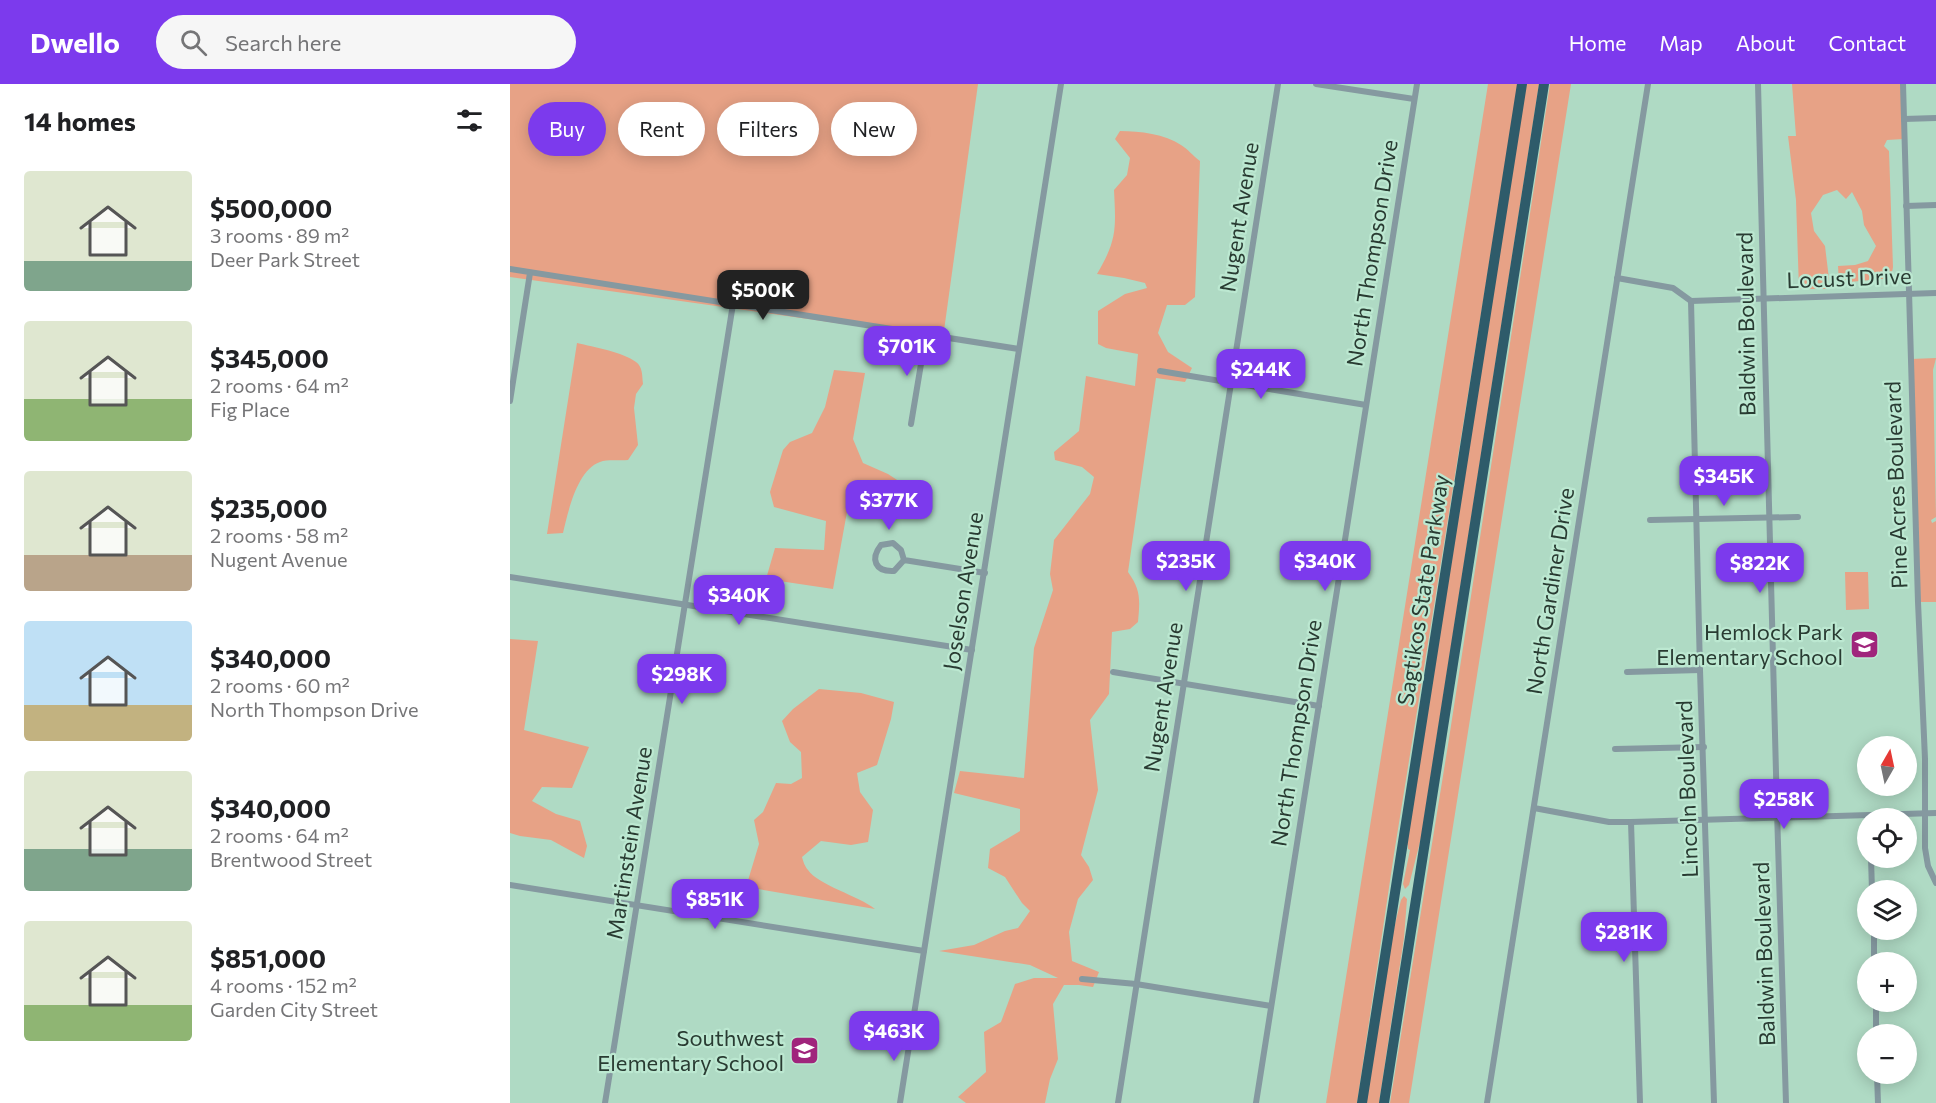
<!DOCTYPE html>
<html lang="en">
<head>
<meta charset="utf-8">
<style>
  body { margin:0; font-family:Commissioner,sans-serif; background:#f6f6f6; color:#202124; height:100vh; display:flex; flex-direction:column; font-size:22px; white-space:nowrap }
  * { box-sizing:border-box; margin:0 }
  p { font-size:20px; color:#757577 }
  .icon { flex:none; width:33px; height:33px; fill:none; stroke:currentColor; stroke-width:2; stroke-linecap:round; stroke-linejoin:round }
  .map { position:relative; flex:1; overflow:hidden }
  .side { display:flex; flex-direction:column; background:#fff; width:510px }
  .side>* { flex:none }
  .hud { position:absolute; left:18px; top:18px; width:570px; height:54px; display:flex; gap:12px }
  .needle { width:39px; rotate:9deg }
  .buttons { position:absolute; left:1347px; top:652px; display:grid; gap:12px }
  .buttons a { display:grid; place-items:center; width:60px; height:60px; border-radius:50%; background:#fff; box-shadow:0 3px 15px #0003; font-size:30px }
  .price { position:absolute; translate:-50% -51px; padding:0 14px; border-radius:12px; background:#7c3aed; color:#fff; font-size:20px; line-height:39px; filter:drop-shadow(0 2px 3px #0008) }
  .price::after { content:''; position:absolute; left:50%; top:36px; width:18px; height:14px; margin-left:-9px; background:inherit; clip-path:polygon(0 0,100% 0,50% 100%) }
  .price.on { background:#222; color:#fff }
  ul { padding:0; list-style:none }
  li { display:flex; align-items:center; gap:18px; height:150px; padding:0 24px }
  li span { display:grid; place-items:center; flex:none; width:168px; height:120px; border-radius:6px; color:#555 }
  li>.icon { margin-inline-start:auto }
  span .icon { width:72px; height:72px; fill:#fffc; stroke-width:1 }
  li b { font-size:26px }
  h2 { display:flex; justify-content:space-between; align-items:center; height:72px; padding:0 24px; font-size:26px }
  .chip { padding:0 21px; border-radius:27px; background:#fff; box-shadow:0 3px 15px #0003; font-size:21px; line-height:54px }
  .chip.on { background:#7c3aed; color:#fff }
  header { display:flex; align-items:center; gap:36px; box-sizing:border-box; height:84px; padding:0 30px; background:#7c3aed; color:#fff }
  header strong { font-size:28px }
  nav { display:flex; gap:33px; margin-inline-start:auto; font-size:21px }
  .search { width:420px; height:54px; background:#f6f6f6; display:flex; align-items:center; gap:15px; box-sizing:border-box; padding:0 21px; border-radius:33px; color:#757577; font-size:22px }
  main { display:flex; flex:1; min-height:0 }
  .map>svg:first-child { display:block }
</style>
</head>
<body>
<header>
<strong>Dwello</strong>
<div class="search"><svg class="icon" aria-label="search" viewBox="0 0 24 24"><circle cx="10" cy="10" r="6"/><path d="M15 15l6 6"/></svg>Search here</div>
<nav><a>Home</a><a>Map</a><a>About</a><a>Contact</a></nav>
</header>
<main>
<section class="side">
<h2>14 homes<svg class="icon" aria-label="filters" viewBox="0 0 24 24"><path d="M4 7h16M4 17h16"/><circle cx="9" cy="7" r="2"/><circle cx="15" cy="17" r="2"/></svg></h2>
<ul>
<li><span style="background:linear-gradient(#dfe7d0 75%,#7fa58c 0)"><svg class="icon" aria-label="home" viewBox="0 0 24 24"><path d="M3 11l9-7 9 7M6 9v11h12V9"/></svg></span><div><b>$500,000</b><p>3 rooms · 89 m²</p><p>Deer Park Street</p></div></li>
<li><span style="background:linear-gradient(#dfe7d0 65%,#8fb573 0)"><svg class="icon" aria-label="home" viewBox="0 0 24 24"><path d="M3 11l9-7 9 7M6 9v11h12V9"/></svg></span><div><b>$345,000</b><p>2 rooms · 64 m²</p><p>Fig Place</p></div></li>
<li><span style="background:linear-gradient(#dfe7d0 70%,#b9a48a 0)"><svg class="icon" aria-label="home" viewBox="0 0 24 24"><path d="M3 11l9-7 9 7M6 9v11h12V9"/></svg></span><div><b>$235,000</b><p>2 rooms · 58 m²</p><p>Nugent Avenue</p></div></li>
<li><span style="background:linear-gradient(#bfe0f5 70%,#c2b280 0)"><svg class="icon" aria-label="home" viewBox="0 0 24 24"><path d="M3 11l9-7 9 7M6 9v11h12V9"/></svg></span><div><b>$340,000</b><p>2 rooms · 60 m²</p><p>North Thompson Drive</p></div></li>
<li><span style="background:linear-gradient(#dfe7d0 65%,#7fa58c 0)"><svg class="icon" aria-label="home" viewBox="0 0 24 24"><path d="M3 11l9-7 9 7M6 9v11h12V9"/></svg></span><div><b>$340,000</b><p>2 rooms · 64 m²</p><p>Brentwood Street</p></div></li>
<li><span style="background:linear-gradient(#dfe7d0 70%,#8fb573 0)"><svg class="icon" aria-label="home" viewBox="0 0 24 24"><path d="M3 11l9-7 9 7M6 9v11h12V9"/></svg></span><div><b>$851,000</b><p>4 rooms · 152 m²</p><p>Garden City Street</p></div></li>
</ul>
</section>
<div class="map">
<svg width="1426" height="1019" viewBox="0 0 1426 1019">
  <rect width="100%" height="100%" fill="#afdac4"/>
  <g fill="#e7a286">
    <path d="M0,0H468L433,254L0,193Z"/>
    <path d="M978,0H1008L884,770L847,1019H816Z"/>
    <path d="M1016,0H1029L911,754L899,801L895,805L893,800L900,766L898,765V761L896,760Z"/>
    <path d="M1040,0H1061L899,1019H880L938,661Z"/>
    <path d="M1282,0H1393L1394,55L1377,56L1374,62L1379,67L1383,183L1381,194L1329,199L1328,182L1345,181L1358,177L1366,162L1354,141L1352,127L1342,108L1336,115L1327,106L1313,111L1301,129L1304,147L1315,162L1319,195L1316,205H1289L1286,116L1278,52H1286Z"/>
    <path d="M610,47C630,47 655,50 671,61C678,65 683,72 690,77L685,213L675,221H657L648,249L658,268L682,284L675,298L646,294L618,488C631,506 630,516 628,538L620,545L602,548L599,610L580,636L588,706L571,771L579,783L583,796L568,815L559,848L562,877L589,888L583,903L569,901H554L543,920L548,975L540,995L535,1019H456L448,1013L476,988L474,948L491,938L505,900L524,894H548L520,881L429,867L464,861L495,847L508,844L520,827L512,819L495,793L478,784L480,765L510,747V725L444,709L450,687L514,694L524,564L543,506L540,490L544,456L580,410L584,393L572,383L545,376L544,368L569,347L576,292L625,302L628,270L596,264L588,260V227L615,210L637,204L635,199L614,194L587,190C607,156 606,145 604,106L617,91L620,74L605,55Z"/>
    <path d="M67,259C84,263 113,268 126,278C133,283 132,292 133,300L126,310L124,324L128,361L118,376C110,377 97,375 90,378C67,386 58,428 53,449L37,450Z"/>
    <path d="M1426,274L1423,286L1426,433L1421,436L1422,439L1426,437V518H1408L1401,275Z"/>
    <path d="M324,286L355,289L343,355L353,379L378,390L419,417L402,423L339,417L323,505L256,495L265,464L314,466L316,437L264,423L260,408L273,366L280,358L302,349L315,323Z"/>
    <path d="M1358,488L1359,525L1336,526L1335,488Z"/>
    <path d="M0,555L28,557L14,646L79,663L62,704L32,703L22,717L46,730L70,737L77,762L74,774L41,756L10,752L0,749Z"/>
    <path d="M309,605L351,609L384,618L381,635L367,681L347,689L350,708L363,726L358,758L341,761L311,757L292,773C293,777 295,783 298,786C308,801 349,812 365,825L236,803L249,760L244,736L253,728L266,699L281,700L292,694L291,668L280,658L272,637L283,625Z"/>
    <path d="M894,812L897,815L894,854L869,1019H856L881,856L891,816Z"/>
  </g>
  <g fill="none" stroke-linecap="round" stroke-linejoin="round">
    <g stroke="#8599a0" stroke-width="6">
      <path d="M806,0L904,15"/>
      <path d="M1248,0L1267,727L1276,1019"/>
      <path d="M1393,0L1408,518L1415,675V764L1418,782L1426,799"/>
      <path d="M1394,35L1426,34"/>
      <path d="M1396,122L1426,121"/>
      <path d="M0,185L509,265"/>
      <path d="M1107,194L1163,204L1181,217L1190,586L1204,1019"/>
      <path d="M1181,217L1426,209"/>
      <path d="M650,287L856,321"/>
      <path d="M0,317L20,189"/>
      <path d="M401,340L416,250"/>
      <path d="M1140,436L1288,433"/>
      <path d="M394,476L384,487C365,488 360,475 371,461L383,459L391,466L394,476L475,489"/>
      <path d="M0,493L462,566"/>
      <path d="M603,588L809,622"/>
      <path d="M1117,588L1190,586"/>
      <path d="M1105,665L1194,663"/>
      <path d="M1024,724L1099,738H1121L1426,729"/>
      <path d="M1121,738L1130,1019"/>
      <path d="M1361,774L1362,807"/>
      <path d="M0,801L414,867"/>
      <path d="M1364,846V879"/>
      <path d="M572,895L626,900L761,922"/>
      <path d="M1366,918V951"/>
      <path d="M1367,990L1368,1019"/>
      <path d="M95,1019L223,220"/>
      <path d="M390,1019L551,0"/>
      <path d="M608,1019L768,0"/>
      <path d="M746,1019L907,0"/>
      <path d="M977,1019L1138,0"/>
    </g>
    <g stroke="#2e5b6a" stroke-width="10">
      <path d="M852,1019L1012,0"/>
      <path d="M874,1019L1034,0"/>
    </g>
  </g>
  <defs>
    <symbol id="school-square" viewBox="-11 -11 22 22"><rect x="-9" y="-9" width="18" height="18" rx="4" fill="#a0257c" stroke="#bce8d1"/><path d="M0-5L7-2L0 1L-7-2ZM-4 1L0 2.5L4 1V4Q0 6-4 4Z" fill="#fff"/></symbol>
  </defs>
  <g fill-rule="evenodd">
    <use href="#school-square" x="1338" y="544" width="33" height="33"/>
    <use href="#school-square" x="278" y="950" width="33" height="33"/>
  </g>
  <g text-anchor="middle" stroke-width="4.5" stroke-linejoin="round" paint-order="stroke">
    <g font-size="22" fill="#293b32" stroke="#bce8d1">
      <text transform="translate(729 133) rotate(-81)" y="8">Nugent Avenue</text>
      <text transform="translate(862 169) rotate(-81)" y="8">North Thompson Drive</text>
      <text transform="translate(1339 194) rotate(-2)" y="8">Locust Drive</text>
      <text transform="translate(1236 240) rotate(-91)" y="8">Baldwin Boulevard</text>
      <text transform="translate(1386 401) rotate(-92)" y="8">Pine Acres Boulevard</text>
      <text transform="translate(913 506) rotate(-81)" y="8">Sagtikos State Parkway</text>
      <text transform="translate(453 507) rotate(-81)" y="8">Joselson Avenue</text>
      <text transform="translate(1040 507) rotate(-81)" y="8">North Gardiner Drive</text>
      <text transform="translate(653 613) rotate(-81)" y="8">Nugent Avenue</text>
      <text transform="translate(786 649) rotate(-81)" y="8">North Thompson Drive</text>
      <text transform="translate(1177 705) rotate(-92)" y="8">Lincoln Boulevard</text>
      <text transform="translate(119 759) rotate(-81)" y="8">Martinstein Avenue</text>
      <text transform="translate(1254 870) rotate(-92)" y="8">Baldwin Boulevard</text>
    </g>
    <g font-size="22" fill="#293b32" stroke="#bce8d1" text-anchor="end">
      <text x="1333" y="556">Hemlock Park<tspan x="1333" dy="25">Elementary School</tspan></text>
      <text x="274" y="962">Southwest<tspan x="274" dy="25">Elementary School</tspan></text>
    </g>
  </g>
</svg>
<div class="buttons">
<a><svg class="needle" viewBox="-14 -14 28 28"><path d="M0-13l5 13h-10z" fill="#e53935"/><path d="M0 13l5-13h-10z" fill="#757577"/></svg></a>
<a><svg class="icon" aria-label="locate" viewBox="0 0 24 24"><circle cx="12" cy="12" r="6"/><path d="M12 2v4M12 18v4M2 12h4M18 12h4"/></svg></a>
<a><svg class="icon" aria-label="layers" viewBox="0 0 24 24"><path d="M12 4l9 5-9 5-9-5zM3 14l9 5 9-5"/></svg></a>
<a>+</a>
<a>−</a>
</div>
<b class="price on" style="left:253px;top:237px">$500K</b>
<b class="price" style="left:397px;top:293px">$701K</b>
<b class="price" style="left:751px;top:316px">$244K</b>
<b class="price" style="left:1214px;top:423px">$345K</b>
<b class="price" style="left:379px;top:447px">$377K</b>
<b class="price" style="left:676px;top:508px">$235K</b>
<b class="price" style="left:815px;top:508px">$340K</b>
<b class="price" style="left:1250px;top:510px">$822K</b>
<b class="price" style="left:229px;top:542px">$340K</b>
<b class="price" style="left:172px;top:621px">$298K</b>
<b class="price" style="left:1274px;top:746px">$258K</b>
<b class="price" style="left:205px;top:846px">$851K</b>
<b class="price" style="left:1114px;top:879px">$281K</b>
<b class="price" style="left:384px;top:978px">$463K</b>
<div class="hud">
<a class="chip on">Buy</a>
<a class="chip">Rent</a>
<a class="chip">Filters</a>
<a class="chip">New</a>
</div>
</div>
</main>
</body>
</html>
